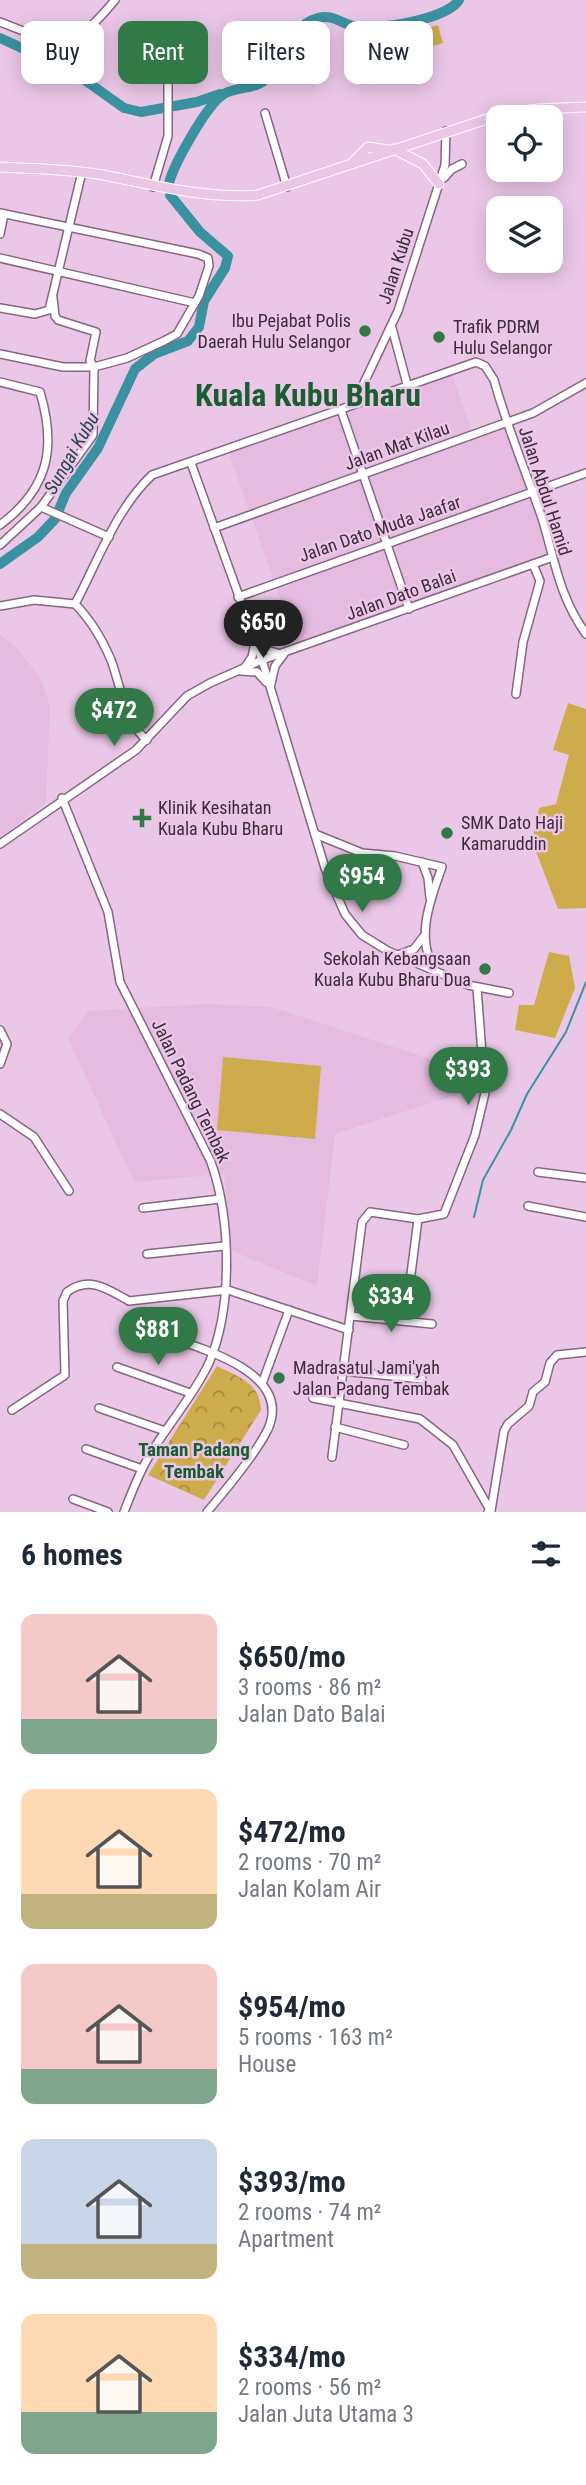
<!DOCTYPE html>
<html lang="en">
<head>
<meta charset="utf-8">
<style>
  body { margin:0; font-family:"Roboto Condensed",sans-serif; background:#f2f2f3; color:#1f2937; height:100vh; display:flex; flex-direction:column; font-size:26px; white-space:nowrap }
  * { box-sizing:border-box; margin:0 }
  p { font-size:23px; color:#747a83 }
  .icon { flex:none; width:38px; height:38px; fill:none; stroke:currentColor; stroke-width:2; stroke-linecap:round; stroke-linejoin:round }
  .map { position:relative; height:1512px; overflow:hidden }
  .sheet { display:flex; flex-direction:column; background:#fff; flex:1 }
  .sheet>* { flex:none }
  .banner { position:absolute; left:21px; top:21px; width:544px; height:63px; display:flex; gap:14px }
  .buttons { position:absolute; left:486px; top:105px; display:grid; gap:14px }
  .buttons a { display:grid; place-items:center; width:77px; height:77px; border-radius:14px; background:#fff; box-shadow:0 4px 18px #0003; font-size:35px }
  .price { position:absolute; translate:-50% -60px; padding:0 16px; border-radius:24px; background:#317946; color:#fff; font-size:23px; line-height:46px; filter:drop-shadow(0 2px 4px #0008) }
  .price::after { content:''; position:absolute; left:50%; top:42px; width:21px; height:16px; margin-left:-10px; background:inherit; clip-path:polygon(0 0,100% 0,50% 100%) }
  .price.on { background:#222; color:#fff }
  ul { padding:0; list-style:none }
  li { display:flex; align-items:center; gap:21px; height:175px; padding:0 21px }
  li span { display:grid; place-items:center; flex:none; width:196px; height:140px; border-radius:14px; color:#555 }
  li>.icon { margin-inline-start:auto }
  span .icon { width:84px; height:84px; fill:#fffc; stroke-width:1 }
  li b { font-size:30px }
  h2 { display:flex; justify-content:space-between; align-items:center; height:84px; padding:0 21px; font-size:30px }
  .pill { padding:0 24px; border-radius:14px; background:#fff; box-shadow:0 4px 18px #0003; font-size:24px; line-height:63px }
  .pill.on { background:#317946; color:#fff }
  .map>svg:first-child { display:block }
</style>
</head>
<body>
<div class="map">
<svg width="586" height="1512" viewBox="0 0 586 1512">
  <defs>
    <pattern id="park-crowns" width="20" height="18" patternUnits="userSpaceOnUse" patternTransform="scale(1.75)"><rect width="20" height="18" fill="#ceac4b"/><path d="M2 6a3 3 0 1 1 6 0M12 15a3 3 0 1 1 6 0" fill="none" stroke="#a88c3f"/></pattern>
  </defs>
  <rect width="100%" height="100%" fill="#ebc7e7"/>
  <g fill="#e5bbe0">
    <path d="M452,374L474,438L504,427L531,498L547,556L296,644L229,453Z"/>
    <path d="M0,635L15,646L40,677L50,706L46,803L0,837Z"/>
    <path d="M205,1004L272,1007L461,1069L456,1095L335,1134L317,1286L232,1251L224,1174L134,1182L68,1038L88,1011Z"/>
  </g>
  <path fill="url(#park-crowns)" d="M217,1366C239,1377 260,1383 261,1410L204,1500L148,1475Z"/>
  <g fill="#ceac4b">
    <path d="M438,25L443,43L416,51L411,33Z"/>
    <path d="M568,703L586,709V908L558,909L532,841L539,808L556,804L569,755L553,750Z"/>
    <path d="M549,952L569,956L575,988L555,1038L515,1030L519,1005H534Z"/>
    <path d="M223,1057L321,1066L315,1139L217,1130Z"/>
  </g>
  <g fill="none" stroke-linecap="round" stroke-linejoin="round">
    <path stroke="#3a92a1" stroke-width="2" d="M474,1217L483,1180L511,1130L527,1094L566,1032L586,982"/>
    <g stroke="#3a92a1" stroke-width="10">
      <path d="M0,38L72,71L124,108L141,112L197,102L220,94"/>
      <path d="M169,183C174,164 207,104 224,94C238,86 257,90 268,77C284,56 289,26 318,18C332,14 341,23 353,26C376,31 446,20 459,0"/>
      <path d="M0,564L38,537L55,519L66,493L98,448L135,369L154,354L188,341L199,327L204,301L225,268L228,256L200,232L170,195"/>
    </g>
    <defs>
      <g id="minor">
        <path d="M0,22C62,46 69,55 115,0"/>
        <path d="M265,113L287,187"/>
        <path d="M444,178L452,169L462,164"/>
        <path d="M153,187L168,136V82"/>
        <path d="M0,213L198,254L208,258L209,266L199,296L177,334L164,341L127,358L94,367H63L0,354"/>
        <path d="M0,234L4,214"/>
        <path d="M0,258L195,303"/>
        <path d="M0,308L35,314L49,310L82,172"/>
        <path d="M392,328L407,384"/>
        <path d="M0,382L40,392C57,449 48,489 0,525"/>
        <path d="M354,404L398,311L445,165L446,131"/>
        <path d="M341,410L409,609"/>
        <path d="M191,463L262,660L325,868L345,914L362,935L388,951L468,985L509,993"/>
        <path d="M41,507L109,537"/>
        <path d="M214,528L533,413L586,383"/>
        <path d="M0,545L41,507L93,435L94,367L90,361L96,332L58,320L55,316L53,298"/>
        <path d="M238,597L586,473"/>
        <path d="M75,604C98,561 116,509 152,475L476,362L485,366L494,380C507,427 526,472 542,518C555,561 559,596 586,634"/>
        <path d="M0,606L34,600L75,604C91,620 102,639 111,660C121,686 124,722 147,740"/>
        <path d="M257,647L280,654"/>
        <path d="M245,667L252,657L255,643"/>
        <path d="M240,671L257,672L266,682"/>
        <path d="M271,684L275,666L284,654"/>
        <path d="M516,694L523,642L540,581L533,564"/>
        <path d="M62,798L108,912L120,982L211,1162C231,1219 233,1307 209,1363C194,1395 169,1423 151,1453C139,1472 132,1492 124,1512"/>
        <path d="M315,834L362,853L395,856L442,867C430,901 415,937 435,971"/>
        <path d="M0,844L136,750L187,696L210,683L262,660L550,558"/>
        <path d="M422,862L428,878L430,898"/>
        <path d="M398,955L414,949L424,936"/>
        <path d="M0,1030L7,1044L0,1064"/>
        <path d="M0,1114L34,1137L69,1191"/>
        <path d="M538,1172L586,1178"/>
        <path d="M528,1206L586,1217"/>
        <path d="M143,1208L220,1199"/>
        <path d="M147,1254L224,1246"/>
        <path d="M351,1316L432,1324"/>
        <path d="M405,1321L418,1219"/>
        <path d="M140,1328C180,1343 296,1366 268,1429C257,1452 224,1492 207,1512"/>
        <path d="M117,1367L190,1393"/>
        <path d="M342,1371L422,1379"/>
        <path d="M263,1381L289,1310"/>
        <path d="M313,1398L420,1419L453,1445L490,1510L488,1512"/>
        <path d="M99,1408L165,1431"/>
        <path d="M12,1410L65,1375L63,1301L67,1292C90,1275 109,1290 129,1301L228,1290L349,1330"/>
        <path d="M335,1427L404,1445"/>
        <path d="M86,1449L142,1469"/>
        <path d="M332,1457L362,1222L370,1212L418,1219L444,1214L475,1135L485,1093L477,988"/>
        <path d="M73,1499L108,1512"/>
        <path d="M491,1511L504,1431L508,1424L529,1406L533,1392L545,1382L550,1363L557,1355L586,1352"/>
      </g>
      <g id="major">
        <path d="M394,149L423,164L439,184"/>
        <path d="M353,162L368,147L389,150"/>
        <path d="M0,167C34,169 69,169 103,175C155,185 204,199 258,195L499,115L538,109L586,107"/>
      </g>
    </defs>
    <use href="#minor" stroke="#866682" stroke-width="10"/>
    <use href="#major" stroke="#fff" stroke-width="11"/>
    <use href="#minor" stroke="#fff" stroke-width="7"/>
    <use href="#major" stroke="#e9c7e5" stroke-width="9"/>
  </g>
  <g fill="#317946" stroke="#ebc7e7" stroke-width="2.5">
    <circle cx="365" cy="331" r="7"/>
    <circle cx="439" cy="337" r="7"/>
    <path d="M138.5 807.5h7v7h7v7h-7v7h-7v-7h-7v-7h7z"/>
    <circle cx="447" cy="833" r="7"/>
    <circle cx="485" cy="969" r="7"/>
    <circle cx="279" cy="1378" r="7"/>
  </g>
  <g text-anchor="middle" stroke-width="5" stroke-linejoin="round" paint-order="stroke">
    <g font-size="18" fill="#3b2d39" stroke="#ebc7e7">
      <text transform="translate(396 266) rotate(-72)" y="6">Jalan Kubu</text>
      <text transform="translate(397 446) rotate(-20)" y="6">Jalan Mat Kilau</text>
      <text transform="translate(545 491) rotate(72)" y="6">Jalan Abdul Hamid</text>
      <text transform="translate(380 529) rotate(-19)" y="6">Jalan Dato Muda Jaafar</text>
      <text transform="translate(401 595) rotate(-20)" y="6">Jalan Dato Balai</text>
      <text transform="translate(191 1091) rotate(64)" y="6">Jalan Padang Tembak</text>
    </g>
    <g font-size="18" fill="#3b2d39" stroke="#ebc7e7" text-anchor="start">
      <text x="351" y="327" text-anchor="end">Ibu Pejabat Polis<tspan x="351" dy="21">Daerah Hulu Selangor</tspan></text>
      <text x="453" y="333">Trafik PDRM<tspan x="453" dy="21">Hulu Selangor</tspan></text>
      <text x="158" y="814">Klinik Kesihatan<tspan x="158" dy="21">Kuala Kubu Bharu</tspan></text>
      <text x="461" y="829">SMK Dato Haji<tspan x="461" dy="21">Kamaruddin</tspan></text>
      <text x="471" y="965" text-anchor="end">Sekolah Kebangsaan<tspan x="471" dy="21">Kuala Kubu Bharu Dua</tspan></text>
      <text x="293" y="1374">Madrasatul Jami'yah<tspan x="293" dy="21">Jalan Padang Tembak</tspan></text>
    </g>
    <g font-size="19" font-style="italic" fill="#284449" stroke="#ebc7e7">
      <text transform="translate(71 453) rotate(-60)" y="7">Sungai Kubu</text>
    </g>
    <g font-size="19" font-weight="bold" fill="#1a5d30" stroke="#ebc7e7">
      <text x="194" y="1456">Taman Padang<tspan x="194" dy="22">Tembak</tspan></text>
    </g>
    <g font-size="32" font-weight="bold" fill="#1a5d30" stroke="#ebc7e7">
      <text x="308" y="406">Kuala Kubu Bharu</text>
    </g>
  </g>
</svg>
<div class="buttons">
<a><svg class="icon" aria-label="locate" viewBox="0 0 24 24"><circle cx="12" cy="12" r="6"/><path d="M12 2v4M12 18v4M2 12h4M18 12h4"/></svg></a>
<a><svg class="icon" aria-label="layers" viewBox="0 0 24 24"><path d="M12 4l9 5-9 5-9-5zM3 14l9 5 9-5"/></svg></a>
</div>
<b class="price on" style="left:263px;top:660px">$650</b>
<b class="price" style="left:114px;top:748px">$472</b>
<b class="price" style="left:362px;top:914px">$954</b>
<b class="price" style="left:468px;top:1107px">$393</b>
<b class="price" style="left:391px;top:1334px">$334</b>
<b class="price" style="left:158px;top:1367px">$881</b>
<div class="banner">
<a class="pill">Buy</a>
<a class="pill on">Rent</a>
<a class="pill">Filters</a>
<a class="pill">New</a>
</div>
</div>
<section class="sheet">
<h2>6 homes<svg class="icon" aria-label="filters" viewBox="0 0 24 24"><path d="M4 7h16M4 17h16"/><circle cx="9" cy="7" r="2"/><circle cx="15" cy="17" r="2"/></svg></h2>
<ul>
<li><span style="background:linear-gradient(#f6c9c9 75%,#7fa58c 0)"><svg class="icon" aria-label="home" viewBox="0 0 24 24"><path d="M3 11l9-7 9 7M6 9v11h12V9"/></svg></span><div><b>$650/mo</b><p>3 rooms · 86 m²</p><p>Jalan Dato Balai</p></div></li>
<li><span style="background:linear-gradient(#ffd9b3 75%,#c2b280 0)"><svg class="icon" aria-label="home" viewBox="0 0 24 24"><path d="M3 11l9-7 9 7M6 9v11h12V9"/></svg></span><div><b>$472/mo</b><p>2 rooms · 70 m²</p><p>Jalan Kolam Air</p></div></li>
<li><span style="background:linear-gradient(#f6c9c9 75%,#7fa58c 0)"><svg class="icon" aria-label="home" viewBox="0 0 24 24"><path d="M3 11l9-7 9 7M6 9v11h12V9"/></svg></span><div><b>$954/mo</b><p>5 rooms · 163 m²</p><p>House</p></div></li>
<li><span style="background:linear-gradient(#c9d6e8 75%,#c2b280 0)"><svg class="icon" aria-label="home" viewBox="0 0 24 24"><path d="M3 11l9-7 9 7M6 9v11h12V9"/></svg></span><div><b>$393/mo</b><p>2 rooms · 74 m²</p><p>Apartment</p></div></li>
<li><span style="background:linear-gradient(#ffd9b3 70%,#7fa58c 0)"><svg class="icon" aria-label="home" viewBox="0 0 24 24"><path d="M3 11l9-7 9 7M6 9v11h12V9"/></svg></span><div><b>$334/mo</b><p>2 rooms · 56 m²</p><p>Jalan Juta Utama 3</p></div></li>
</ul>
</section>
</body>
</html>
